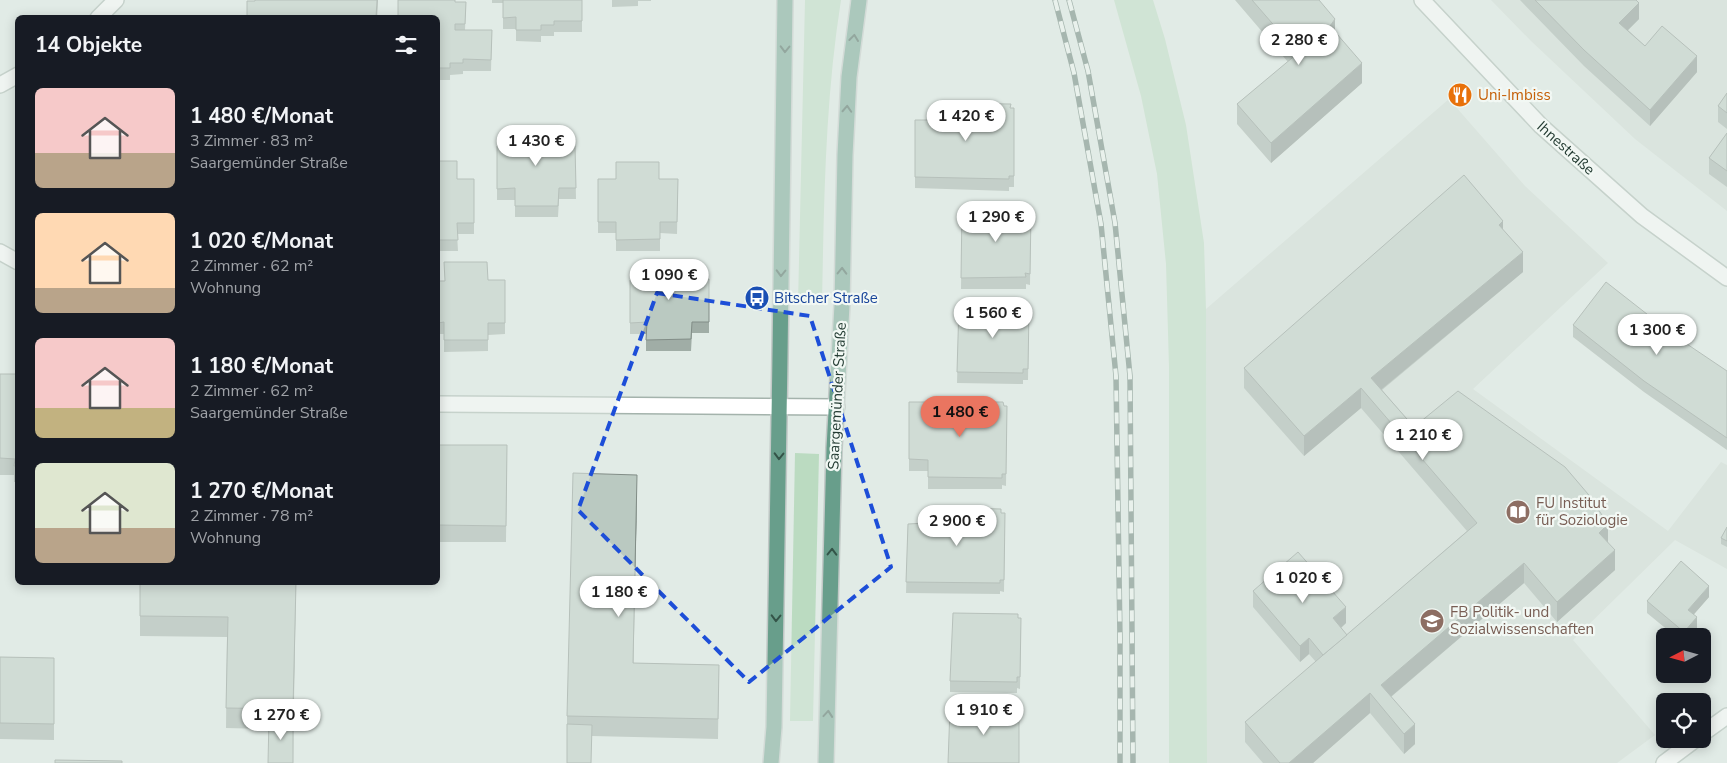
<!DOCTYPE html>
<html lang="de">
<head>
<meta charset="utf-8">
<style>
  body { margin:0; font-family:"Nunito Sans",sans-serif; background:#20242c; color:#f1f3f6; height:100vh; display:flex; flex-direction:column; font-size:19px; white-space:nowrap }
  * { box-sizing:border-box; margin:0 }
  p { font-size:16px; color:#9ea1a6 }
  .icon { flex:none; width:28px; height:28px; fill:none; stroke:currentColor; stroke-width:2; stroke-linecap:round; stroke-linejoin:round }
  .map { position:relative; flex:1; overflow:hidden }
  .sheet { position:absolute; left:15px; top:15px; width:425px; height:570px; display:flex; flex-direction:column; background:#171b24; border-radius:8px; box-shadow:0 2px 12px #0003 }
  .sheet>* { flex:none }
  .needle { width:32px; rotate:264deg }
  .buttons { position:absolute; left:1656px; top:628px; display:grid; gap:10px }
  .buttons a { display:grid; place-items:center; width:55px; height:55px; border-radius:8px; background:#171b24; box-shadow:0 2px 12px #0003; font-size:25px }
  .price { position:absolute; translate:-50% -42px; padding:0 11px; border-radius:18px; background:#fff; color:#222; font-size:16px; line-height:32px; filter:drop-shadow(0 1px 2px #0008) }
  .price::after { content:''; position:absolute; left:50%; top:30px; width:15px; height:11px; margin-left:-8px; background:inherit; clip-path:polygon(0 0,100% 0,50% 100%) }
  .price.selected { background:#ea7560; color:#111 }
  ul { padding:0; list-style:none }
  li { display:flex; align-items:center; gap:15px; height:125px; padding:0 20px }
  li span { display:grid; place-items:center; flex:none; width:140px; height:100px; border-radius:8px; color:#555 }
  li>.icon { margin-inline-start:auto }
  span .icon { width:60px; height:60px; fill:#fffc; stroke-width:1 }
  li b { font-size:21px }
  h2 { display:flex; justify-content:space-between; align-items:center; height:60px; padding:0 20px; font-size:21px }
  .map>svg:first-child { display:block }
</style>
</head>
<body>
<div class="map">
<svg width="1727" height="763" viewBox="0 0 1727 763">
  <rect width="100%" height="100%" fill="#e1ebe6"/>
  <g fill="#d0dbd5">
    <path d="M1491,0H1727V211L1635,139L1531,41Z"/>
    <path d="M1449,99L1525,186L1608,263L1473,389L1668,531L1721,462L1727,465V569L1675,540L1573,640L1655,735L1617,763H1207L1206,309Z"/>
  </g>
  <g fill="#bbdbc1">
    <path d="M805,0H841C825,101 824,202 822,304H798Z"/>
    <path d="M1114,0H1153L1165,39L1186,125L1204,243L1206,309L1207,763H1169V367L1166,264L1157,174L1150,140L1141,96Z"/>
    <path d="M795,453L819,454L813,721H790Z"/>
  </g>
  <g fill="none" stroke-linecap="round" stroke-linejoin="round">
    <defs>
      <g id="minor">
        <path d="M1422,0L1541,126L1642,216L1727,278"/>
        <path d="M98,18L116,0"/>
        <path d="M0,85L18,75"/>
        <path d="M0,252L18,262"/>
        <path d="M438,404L837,407"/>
        <path d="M1702,734L1727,716"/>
        <path d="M1664,763L1696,739"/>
      </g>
      <g id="major">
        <path d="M771,763L774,727C779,485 781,242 785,0"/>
        <path d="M826,763L834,448L842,305L845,155L849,77L859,0"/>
      </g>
    </defs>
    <use href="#minor" stroke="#a4b3ac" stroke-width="18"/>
    <use href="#major" stroke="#c1c8c6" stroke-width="18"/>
    <use href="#minor" stroke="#fff" stroke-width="15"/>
    <use href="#major" stroke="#689e8b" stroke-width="15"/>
    <defs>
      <g id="rail">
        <path d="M1055,0L1074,73L1101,224L1116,376L1120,638V763"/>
        <path d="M1069,0L1088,71L1115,223L1130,376L1133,763"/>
      </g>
    </defs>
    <use href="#rail" stroke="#5d766d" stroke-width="5.5"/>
    <use href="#rail" stroke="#f2f8f4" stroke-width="4" stroke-dasharray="11" stroke-linecap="butt"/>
  </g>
  <g fill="#a0ada6">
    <path d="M492,0H582V32H554V36H541V42L516,41V29H503V3H492Z"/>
    <path d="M612,0H651V1H638V6L612,7Z"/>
    <path d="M1235,0H1319L1362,83L1271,163L1237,124V104L1288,62Z"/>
    <path d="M1520,0H1636L1639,19L1628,30L1645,46L1697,72L1650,126L1584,66Z"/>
    <path d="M455,2H466L465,30H492L491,71H463V74L450,75V80H438V18Z"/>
    <path d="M1727,93V129L1718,122V106Z"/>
    <path d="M1011,108H1014V187H1009V191L915,188V120H936Z"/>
    <path d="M1727,133V187L1709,174V158Z"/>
    <path d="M497,146H575L576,199H559L558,217H515V200H497Z"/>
    <path d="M438,161L457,179H474V234H457L458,251H438Z"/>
    <path d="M598,179H678L677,234L660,233V251H616V233H598Z"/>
    <path d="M962,208L1031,214L1030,285L1026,284V289H961Z"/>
    <path d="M1503,230L1523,272L1382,390L1414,427L1608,542L1615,570L1557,622L1524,583L1391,697L1415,744L1404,754L1370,713L1313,763H1263L1245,742V722L1316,662L1309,654L1300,662L1253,607V591L1346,623L1341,628L1347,635L1467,531L1361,408L1304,456L1244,388V368Z"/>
    <path d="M709,279V333H692L691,351H646V334H630V280Z"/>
    <path d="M488,280H505V334L488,335V351L444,352V334H438V281Z"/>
    <path d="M959,304L1024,311L1029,310L1028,380H1023V384L957,383Z"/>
    <path d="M1573,325L1727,371V450L1644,392L1573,337Z"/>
    <path d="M0,374H18V482H14V475H0Z"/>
    <path d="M909,402L1007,406L1006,486L1002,485V489H928V471H909Z"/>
    <path d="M438,445H507L506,542H438Z"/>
    <path d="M637,495L633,663L719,665L718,739L592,736L567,763V716Z"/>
    <path d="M1001,513H1005L1004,592L1000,591V594L906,593L908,524L927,523Z"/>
    <path d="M1727,527V547L1721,544V538Z"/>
    <path d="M296,582L293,763L269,729L226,728L227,637L140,636V616Z"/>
    <path d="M1709,597L1694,614L1697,629L1690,636H1675L1647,613V601Z"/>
    <path d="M1018,618L1021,629L1020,689L1017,688V693L950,692V681Z"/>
    <path d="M0,657L54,658V740L0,739Z"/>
  </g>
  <g fill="#828d87">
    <path d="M377,0H378L377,18H376Z"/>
    <path d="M1639,3V19L1619,39V23Z"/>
    <path d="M1335,19V39L1330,26Z"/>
    <path d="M1697,56V72L1650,126V110Z"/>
    <path d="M1362,63V83L1271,163V143Z"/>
    <path d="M1503,221V241L1499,225Z"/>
    <path d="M1523,252V272L1371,398V378Z"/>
    <path d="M1361,388V408L1304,456V436Z"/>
    <path d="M637,475V495L633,683V663Z"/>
    <path d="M1608,524V544L1599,533Z"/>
    <path d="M1615,550V570L1557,622V602Z"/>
    <path d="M1524,563V583L1381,705V685Z"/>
    <path d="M296,582L293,729V709Z"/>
    <path d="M1709,586V597L1688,621V610Z"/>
    <path d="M1346,607V623L1333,635V618Z"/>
    <path d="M1697,617V629L1690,636H1684V632Z"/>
    <path d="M1309,638V654L1300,662V646Z"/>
    <path d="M1370,693V713L1313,763H1289Z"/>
    <path d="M1415,724V744L1404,754V734Z"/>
  </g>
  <g fill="#bac9c1" stroke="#828d87">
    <path d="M255,0H377L376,18H247V1H255Z"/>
    <path d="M398,0H455V2H466L465,24H455V30H492L491,60L463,59V63H450V68H438V18H398Z"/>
    <path d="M503,0H582V21H554V25H541V30H516V17L503,18Z"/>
    <path d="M1252,0H1319L1335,19L1330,26L1362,63L1271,143L1237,104L1298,53Z"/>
    <path d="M1535,0H1636L1639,3L1619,23L1645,46L1662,26L1697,56L1650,110L1584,50Z"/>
    <path d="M1727,93V113L1718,106Z"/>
    <path d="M936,103L1011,104L1010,108H1014V176H1009V179L915,177V120H936Z"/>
    <path d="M515,128H558V146H575L576,188H559L558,206H515V188L497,189V146H515Z"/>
    <path d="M1727,133V171L1709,158Z"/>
    <path d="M438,161H457V179H474V223H457L458,240H438Z"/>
    <path d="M616,162H659V179H678L677,222H660V239L616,240V222H598V179H616Z"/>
    <path d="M1464,175L1503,221L1499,225L1523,252L1371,378L1414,427L1458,391L1565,467L1588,494L1608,524L1599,533L1615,550L1557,602L1524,563L1381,685L1415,724L1404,734L1370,693L1289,763H1280L1245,722L1477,523L1361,388L1304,436L1244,368Z"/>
    <path d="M962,208H1027V214H1031L1030,274L1025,273L1026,277L961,278Z"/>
    <path d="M691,261V279H709V322H692L691,339L646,340L647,322L630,323V280H647V262Z"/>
    <path d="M444,262H487L488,280H505V323H488V340H444V322L438,323V281H445Z"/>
    <path d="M1606,282L1675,336L1727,371V438L1644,381L1573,325Z"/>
    <path d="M959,304L1024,306V311L1029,310L1028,369H1023V373L957,372Z"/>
    <path d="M0,374H18V466H14L15,459L0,458Z"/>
    <path d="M909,402H1003L1004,406H1007L1006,474H1002V478L928,477V460L909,459Z"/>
    <path d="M438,445H507L506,526L438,525Z"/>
    <path d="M573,473L637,475L633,663L719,665L718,719L567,716Z"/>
    <path d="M927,507L1001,509V513H1005L1004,580H1000V583L906,582L908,524L927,523Z"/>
    <path d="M1727,527V541L1721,538Z"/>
    <path d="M1298,552L1346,607L1333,618L1347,635L1323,655L1309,638L1300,646L1253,591Z"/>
    <path d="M1681,561L1709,586L1688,610L1697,617L1684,632L1647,601Z"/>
    <path d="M140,582H296L293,709L226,708L228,617L140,616Z"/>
    <path d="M953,613L1018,614V618H1021L1020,677H1017V682L950,681Z"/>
    <path d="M0,657L54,658V724L0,723Z"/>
    <path d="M950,708L1016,709V714H1019V763H948Z"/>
    <path d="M269,718H293V763H268Z"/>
    <path d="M567,724L592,725L591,763H567Z"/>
    <path d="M55,760L122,761V763H55Z"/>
  </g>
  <defs><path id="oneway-chevron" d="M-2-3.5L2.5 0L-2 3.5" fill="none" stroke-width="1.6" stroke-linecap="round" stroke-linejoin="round" transform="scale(1.25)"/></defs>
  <g stroke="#345448">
    <use href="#oneway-chevron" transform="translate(854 38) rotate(-83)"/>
    <use href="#oneway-chevron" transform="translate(785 49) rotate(91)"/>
    <use href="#oneway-chevron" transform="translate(847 109) rotate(-87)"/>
    <use href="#oneway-chevron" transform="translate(842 271) rotate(-89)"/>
    <use href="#oneway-chevron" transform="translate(781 273) rotate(91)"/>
    <use href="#oneway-chevron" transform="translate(779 456) rotate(91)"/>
    <use href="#oneway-chevron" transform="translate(832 552) rotate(-89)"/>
    <use href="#oneway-chevron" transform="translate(776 618) rotate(91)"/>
    <use href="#oneway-chevron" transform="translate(828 714) rotate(-85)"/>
  </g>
  <path d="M0 0H1727V763H0ZM657,293L810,316L891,567L749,682L578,510Z" fill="#e1ebe6" fill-opacity=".55" fill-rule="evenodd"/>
  <path fill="none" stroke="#1d4ed8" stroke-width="4" stroke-dasharray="10 6" stroke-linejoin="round" d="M657,293L810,316L891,567L749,682L578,510Z"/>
  <defs>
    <symbol id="restaurant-disc" viewBox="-11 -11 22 22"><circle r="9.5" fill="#e8710a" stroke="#f2f8f4"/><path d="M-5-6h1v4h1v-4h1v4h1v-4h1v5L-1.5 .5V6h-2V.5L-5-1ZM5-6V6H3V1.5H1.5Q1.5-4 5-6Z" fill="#fff"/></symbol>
    <symbol id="bus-disc" viewBox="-11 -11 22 22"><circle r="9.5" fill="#1a4fb4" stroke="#f2f8f4"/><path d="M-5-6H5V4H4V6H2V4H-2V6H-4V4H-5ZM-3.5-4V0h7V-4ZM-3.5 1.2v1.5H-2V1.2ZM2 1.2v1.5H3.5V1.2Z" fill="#fff"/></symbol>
    <symbol id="library-disc" viewBox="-11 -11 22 22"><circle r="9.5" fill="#8d6e63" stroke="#f2f8f4"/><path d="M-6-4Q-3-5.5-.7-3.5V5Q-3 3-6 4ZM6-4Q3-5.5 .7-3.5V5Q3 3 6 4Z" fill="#fff"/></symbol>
    <symbol id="university-disc" viewBox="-11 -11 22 22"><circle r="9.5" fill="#8d6e63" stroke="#f2f8f4"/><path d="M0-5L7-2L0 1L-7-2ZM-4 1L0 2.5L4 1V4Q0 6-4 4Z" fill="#fff"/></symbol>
  </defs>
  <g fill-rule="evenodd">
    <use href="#restaurant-disc" x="1446" y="81" width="28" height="28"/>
    <use href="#bus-disc" x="743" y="284" width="28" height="28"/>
    <use href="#library-disc" x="1504" y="498" width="28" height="28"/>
    <use href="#university-disc" x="1418" y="607" width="28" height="28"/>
  </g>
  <g text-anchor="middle" stroke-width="4.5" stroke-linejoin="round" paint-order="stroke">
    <g font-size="15" fill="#c56008" stroke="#f2f8f4" text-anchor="start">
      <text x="1478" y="100">Uni-Imbiss</text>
    </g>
    <g font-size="15" fill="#233b32" stroke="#f2f8f4">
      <text transform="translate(1566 148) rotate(42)" y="5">Ihnestraße</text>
      <text transform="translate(837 396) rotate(-87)" y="5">Saargemünder Straße</text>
    </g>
    <g font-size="15" fill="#164399" stroke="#f2f8f4" text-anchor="start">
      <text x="774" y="303">Bitscher Straße</text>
    </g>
    <g font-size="15" fill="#785e54" stroke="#f2f8f4" text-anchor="start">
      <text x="1536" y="508">FU Institut<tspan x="1536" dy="17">für Soziologie</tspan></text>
      <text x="1450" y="617">FB Politik- und<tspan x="1450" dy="17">Sozialwissenschaften</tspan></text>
    </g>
  </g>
</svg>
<div class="buttons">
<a><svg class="needle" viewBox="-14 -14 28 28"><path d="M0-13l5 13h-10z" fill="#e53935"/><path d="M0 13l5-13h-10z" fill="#9ea1a6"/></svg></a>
<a><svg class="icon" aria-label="locate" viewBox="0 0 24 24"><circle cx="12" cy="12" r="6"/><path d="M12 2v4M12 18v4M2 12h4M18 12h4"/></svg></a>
</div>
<b class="price" style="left:1299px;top:66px">2 280 €</b>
<b class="price" style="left:966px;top:142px">1 420 €</b>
<b class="price" style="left:536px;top:167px">1 430 €</b>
<b class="price" style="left:996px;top:243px">1 290 €</b>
<b class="price" style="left:669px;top:301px">1 090 €</b>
<b class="price" style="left:993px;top:339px">1 560 €</b>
<b class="price" style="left:1657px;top:356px">1 300 €</b>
<b class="price selected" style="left:960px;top:438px">1 480 €</b>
<b class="price" style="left:1423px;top:461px">1 210 €</b>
<b class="price" style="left:957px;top:547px">2 900 €</b>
<b class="price" style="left:1303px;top:604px">1 020 €</b>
<b class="price" style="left:619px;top:618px">1 180 €</b>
<b class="price" style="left:984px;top:736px">1 910 €</b>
<b class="price" style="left:281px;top:741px">1 270 €</b>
<section class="sheet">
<h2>14 Objekte<svg class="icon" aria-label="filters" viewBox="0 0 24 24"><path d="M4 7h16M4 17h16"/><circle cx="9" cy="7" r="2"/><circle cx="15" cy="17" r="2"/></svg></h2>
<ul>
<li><span style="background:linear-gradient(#f6c9c9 65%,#b9a48a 0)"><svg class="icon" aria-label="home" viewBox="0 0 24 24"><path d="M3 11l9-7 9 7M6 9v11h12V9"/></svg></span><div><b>1 480 €/Monat</b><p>3 Zimmer · 83 m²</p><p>Saargemünder Straße</p></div></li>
<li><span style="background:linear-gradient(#ffd9b3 75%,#b9a48a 0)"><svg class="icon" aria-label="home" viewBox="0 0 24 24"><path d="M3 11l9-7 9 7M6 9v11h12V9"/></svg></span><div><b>1 020 €/Monat</b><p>2 Zimmer · 62 m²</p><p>Wohnung</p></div></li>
<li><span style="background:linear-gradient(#f6c9c9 70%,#c2b280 0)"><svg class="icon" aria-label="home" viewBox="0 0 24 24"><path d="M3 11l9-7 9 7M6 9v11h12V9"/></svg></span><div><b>1 180 €/Monat</b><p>2 Zimmer · 62 m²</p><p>Saargemünder Straße</p></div></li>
<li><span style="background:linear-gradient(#dfe7d0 65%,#b9a48a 0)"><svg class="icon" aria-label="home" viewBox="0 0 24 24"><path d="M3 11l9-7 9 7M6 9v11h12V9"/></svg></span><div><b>1 270 €/Monat</b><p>2 Zimmer · 78 m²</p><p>Wohnung</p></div></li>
</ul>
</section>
</div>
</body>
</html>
